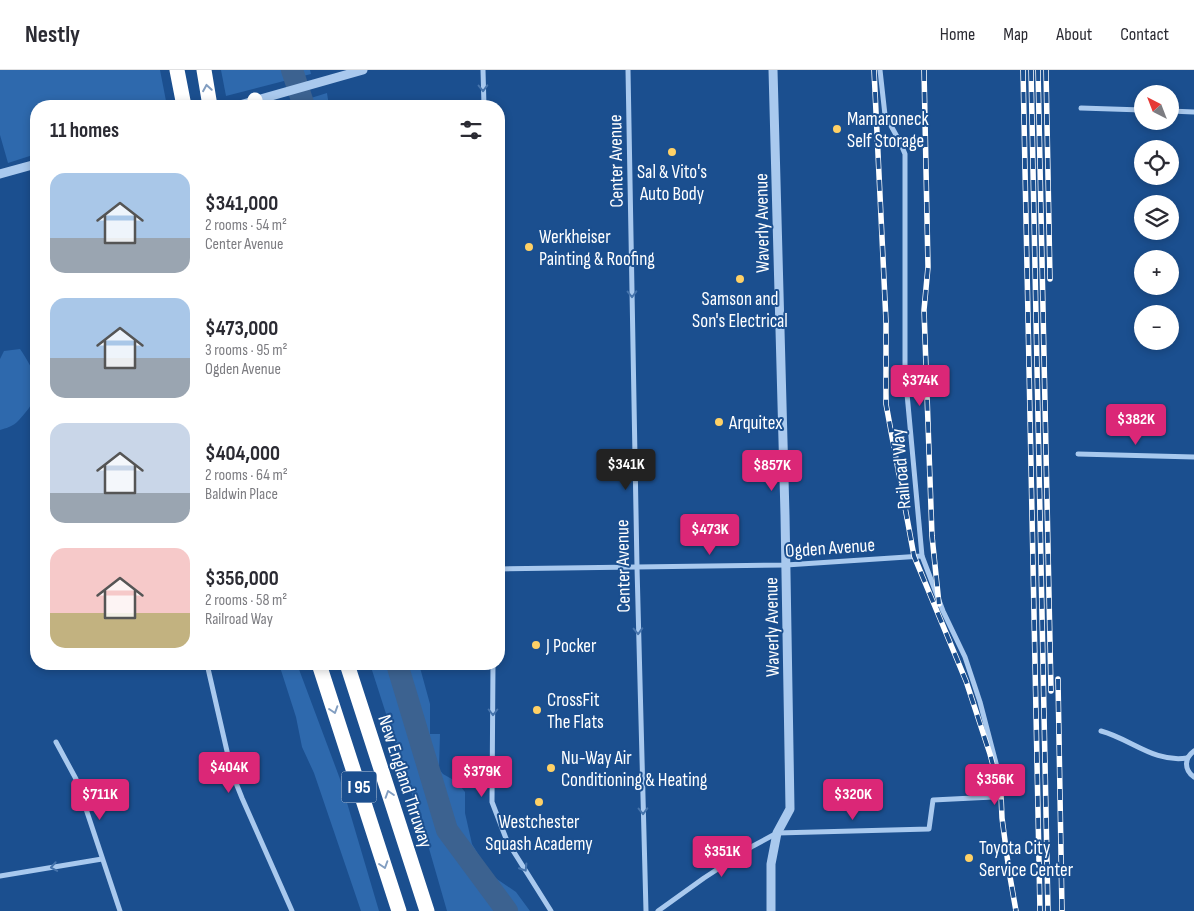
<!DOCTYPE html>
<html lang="en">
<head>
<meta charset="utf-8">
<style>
  body { margin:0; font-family:"Sofia Sans Condensed",sans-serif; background:#f7f7f7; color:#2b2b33; height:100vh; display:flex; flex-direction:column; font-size:19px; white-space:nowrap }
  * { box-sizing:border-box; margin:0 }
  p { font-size:16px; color:#7c7c81 }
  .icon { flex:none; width:28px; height:28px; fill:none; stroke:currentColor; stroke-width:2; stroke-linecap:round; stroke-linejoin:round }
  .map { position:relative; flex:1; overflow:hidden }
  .drawer { position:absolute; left:30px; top:30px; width:475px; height:570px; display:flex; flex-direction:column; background:#fff; border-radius:20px; box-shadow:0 2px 8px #0003 }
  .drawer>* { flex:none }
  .needle { width:32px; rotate:318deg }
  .buttons { position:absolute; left:1134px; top:15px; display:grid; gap:10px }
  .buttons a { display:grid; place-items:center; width:45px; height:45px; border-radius:50%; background:#fff; box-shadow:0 2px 8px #0003; font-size:25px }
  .price { position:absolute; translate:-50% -42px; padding:0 11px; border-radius:5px; background:#db2777; color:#fff; font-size:16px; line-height:32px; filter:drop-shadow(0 1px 2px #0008) }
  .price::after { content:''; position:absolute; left:50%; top:30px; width:15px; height:11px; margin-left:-8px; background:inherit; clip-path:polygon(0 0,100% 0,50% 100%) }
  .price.current { background:#222; color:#fff }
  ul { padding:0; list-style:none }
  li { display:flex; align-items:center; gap:15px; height:125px; padding:0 20px }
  li span { display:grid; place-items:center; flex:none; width:140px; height:100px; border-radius:15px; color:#555 }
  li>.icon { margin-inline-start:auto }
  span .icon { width:60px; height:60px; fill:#fffc; stroke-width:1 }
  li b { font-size:21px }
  h2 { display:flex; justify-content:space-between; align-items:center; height:60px; padding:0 20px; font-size:21px }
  header { display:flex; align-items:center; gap:30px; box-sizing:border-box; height:70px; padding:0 25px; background:#fff; border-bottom:1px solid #e1e1e2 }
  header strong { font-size:24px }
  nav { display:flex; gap:28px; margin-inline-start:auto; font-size:18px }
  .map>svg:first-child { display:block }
</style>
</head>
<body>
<header>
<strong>Nestly</strong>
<nav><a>Home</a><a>Map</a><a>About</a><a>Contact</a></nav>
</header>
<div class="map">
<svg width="1194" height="841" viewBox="0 0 1194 841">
  <rect width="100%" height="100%" fill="#1b4f8f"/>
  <g fill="#2e69ad">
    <path d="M0,0H160L167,36H36V84L8,93L0,65Z"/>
    <path d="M221,0H310L311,4L226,26Z"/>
    <path d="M327,23L329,36H285Z"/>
    <path d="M20,279C35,301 45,321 25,343C16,354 14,356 0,360V289L4,281Z"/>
    <path d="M279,594H297L340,709L379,841H361L314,703L302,677L296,647Z"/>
    <path d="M370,594H419L430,634V664H440L439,699L443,704L457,712L465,722V743L472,774L491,805L516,822L530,841H447L426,768Z"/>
  </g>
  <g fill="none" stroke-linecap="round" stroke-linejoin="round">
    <g stroke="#3c6290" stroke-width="22">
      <path d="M292,0L304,36"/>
      <path d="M397,594L447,760L507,841"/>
    </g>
    <g stroke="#a9c9ee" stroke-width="5">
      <path d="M483,0L484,36"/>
      <path d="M628,0L637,497L646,841"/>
      <path d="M1081,38L1142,40"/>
      <path d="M1170,41L1194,42"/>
      <path d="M1078,384L1194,387"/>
      <path d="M499,499L786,495L922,486"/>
      <path d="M207,594L232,703L242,728L292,841"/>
      <path d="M493,594L492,732L507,771L551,841"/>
      <path d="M1101,661C1131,669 1154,693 1187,688"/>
      <path d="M56,672L76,709L120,841"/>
      <path d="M1194,681C1184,688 1184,700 1194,707"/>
      <path d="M0,806L102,789"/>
      <path d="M658,841L704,808L753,776L777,763L929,759L933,730L993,727L997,697L980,632L965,587L943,541L922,486L905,302V84L900,72L885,45L880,0"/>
    </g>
    <g stroke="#a9c9ee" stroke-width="9">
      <path d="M236,36L363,0"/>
      <path d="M0,104L36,94"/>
      <path d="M771,841V794L777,763L790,739L785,445L773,0"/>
    </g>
    <g stroke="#fff" stroke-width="15">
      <path d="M177,0L184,36"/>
      <path d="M204,0L210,36"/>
      <path d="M255,30L256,36"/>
      <path d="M319,594L399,841"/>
      <path d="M347,594L427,841"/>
    </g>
    <defs>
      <g id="rail">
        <path d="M874,0L886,251V334L914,486L966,611L990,684L1001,725L1002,748L1009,801L1016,841"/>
        <path d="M924,0L928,197L924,240L932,466L939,534"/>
        <path d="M1023,0L1040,841"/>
        <path d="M1031,0L1048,841"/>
        <path d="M1038,0L1051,621"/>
        <path d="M1046,0L1050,209"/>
        <path d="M1058,609L1062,841"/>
      </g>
    </defs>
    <use href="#rail" stroke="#fff" stroke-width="5.5"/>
    <use href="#rail" stroke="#1b4f8f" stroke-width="4" stroke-dasharray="11" stroke-linecap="butt"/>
  </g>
  <defs><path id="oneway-chevron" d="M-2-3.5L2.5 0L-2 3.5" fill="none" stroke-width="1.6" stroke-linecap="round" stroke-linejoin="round" transform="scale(1.25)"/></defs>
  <g stroke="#829ec1">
    <use href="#oneway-chevron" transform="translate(207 18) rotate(-99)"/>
    <use href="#oneway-chevron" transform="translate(334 640) rotate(72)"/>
    <use href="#oneway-chevron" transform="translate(389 724) rotate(-108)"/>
    <use href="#oneway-chevron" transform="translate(384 795) rotate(72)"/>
  </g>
  <g stroke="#4674ac">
    <use href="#oneway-chevron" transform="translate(483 18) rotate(89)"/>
    <use href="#oneway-chevron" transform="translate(632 224) rotate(89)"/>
    <use href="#oneway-chevron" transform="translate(638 561) rotate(88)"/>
    <use href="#oneway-chevron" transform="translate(493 642) rotate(90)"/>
    <use href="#oneway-chevron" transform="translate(643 741) rotate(89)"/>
    <use href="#oneway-chevron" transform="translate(54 797) rotate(170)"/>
    <use href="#oneway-chevron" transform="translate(524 798) rotate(58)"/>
  </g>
  <g fill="#ffd166" stroke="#1b4f8f" stroke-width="2">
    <circle cx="837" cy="59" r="5"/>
    <circle cx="672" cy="82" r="5"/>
    <circle cx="529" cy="177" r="5"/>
    <circle cx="740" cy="209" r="5"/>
    <circle cx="719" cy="352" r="5"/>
    <circle cx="536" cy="575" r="5"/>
    <circle cx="537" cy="640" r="5"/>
    <circle cx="551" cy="698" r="5"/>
    <circle cx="539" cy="732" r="5"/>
    <circle cx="969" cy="788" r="5"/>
  </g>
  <g text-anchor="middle" stroke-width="4" stroke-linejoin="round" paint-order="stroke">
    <rect fill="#1b4f8f" stroke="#bbcadd" stroke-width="1" x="341.5" y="701.5" width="35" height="31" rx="4"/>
    <g font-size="18" font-weight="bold" fill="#fff">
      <text x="359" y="723">I 95</text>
    </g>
    <g font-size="19" fill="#fff" stroke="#1b4f8f" text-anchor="start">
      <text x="847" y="55">Mamaroneck<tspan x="847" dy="22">Self Storage</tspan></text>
      <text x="672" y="108" text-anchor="middle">Sal &amp; Vito's<tspan x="672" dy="22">Auto Body</tspan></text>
      <text x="539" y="173">Werkheiser<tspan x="539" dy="22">Painting &amp; Roofing</tspan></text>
      <text x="740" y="235" text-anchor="middle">Samson and<tspan x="740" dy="22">Son's Electrical</tspan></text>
      <text x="729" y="359">Arquitex</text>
      <text x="546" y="582">J Pocker</text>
      <text x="547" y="636">CrossFit<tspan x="547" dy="22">The Flats</tspan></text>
      <text x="561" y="694">Nu-Way Air<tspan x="561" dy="22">Conditioning &amp; Heating</tspan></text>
      <text x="539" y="758" text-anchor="middle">Westchester<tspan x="539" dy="22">Squash Academy</tspan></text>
      <text x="979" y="784">Toyota City<tspan x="979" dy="22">Service Center</tspan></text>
    </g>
    <g font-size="19" fill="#fff" stroke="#1b4f8f">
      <text transform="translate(615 91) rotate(-91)" y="7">Center Avenue</text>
      <text transform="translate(761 153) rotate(-91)" y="7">Waverly Avenue</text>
      <text transform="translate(900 399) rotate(-95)" y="7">Railroad Way</text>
      <text transform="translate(830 477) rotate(-4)" y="7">Ogden Avenue</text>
      <text transform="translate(622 496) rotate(-91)" y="7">Center Avenue</text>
      <text transform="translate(771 557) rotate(-91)" y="7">Waverly Avenue</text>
      <text transform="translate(406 711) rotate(72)" y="7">New England Thruway</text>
    </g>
  </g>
</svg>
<div class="buttons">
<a><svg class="needle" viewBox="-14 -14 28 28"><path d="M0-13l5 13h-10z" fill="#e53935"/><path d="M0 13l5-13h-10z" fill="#7c7c81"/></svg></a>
<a><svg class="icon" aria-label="locate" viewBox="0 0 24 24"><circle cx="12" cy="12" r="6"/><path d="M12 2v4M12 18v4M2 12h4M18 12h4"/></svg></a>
<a><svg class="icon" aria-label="layers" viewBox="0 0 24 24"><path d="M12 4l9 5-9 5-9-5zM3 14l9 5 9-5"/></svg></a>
<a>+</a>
<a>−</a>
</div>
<b class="price" style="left:920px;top:337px">$374K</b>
<b class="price" style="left:1136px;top:376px">$382K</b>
<b class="price current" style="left:626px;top:421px">$341K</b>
<b class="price" style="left:772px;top:422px">$857K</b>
<b class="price" style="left:710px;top:486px">$473K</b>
<b class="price" style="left:229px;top:724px">$404K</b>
<b class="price" style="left:482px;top:728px">$379K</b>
<b class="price" style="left:995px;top:736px">$356K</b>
<b class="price" style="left:100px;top:751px">$711K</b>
<b class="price" style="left:853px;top:751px">$320K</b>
<b class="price" style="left:722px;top:808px">$351K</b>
<section class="drawer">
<h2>11 homes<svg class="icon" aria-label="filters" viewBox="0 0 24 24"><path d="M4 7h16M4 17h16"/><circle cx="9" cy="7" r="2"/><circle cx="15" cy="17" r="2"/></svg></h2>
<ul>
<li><span style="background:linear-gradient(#a9c7e8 65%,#9aa5b1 0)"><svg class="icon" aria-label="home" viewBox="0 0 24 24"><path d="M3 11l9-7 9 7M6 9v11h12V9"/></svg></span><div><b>$341,000</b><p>2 rooms · 54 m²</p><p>Center Avenue</p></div></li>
<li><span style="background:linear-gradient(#a9c7e8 60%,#9aa5b1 0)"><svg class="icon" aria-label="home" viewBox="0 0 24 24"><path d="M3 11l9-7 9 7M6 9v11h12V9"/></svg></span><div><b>$473,000</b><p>3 rooms · 95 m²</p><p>Ogden Avenue</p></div></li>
<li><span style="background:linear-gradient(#c9d6e8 70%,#9aa5b1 0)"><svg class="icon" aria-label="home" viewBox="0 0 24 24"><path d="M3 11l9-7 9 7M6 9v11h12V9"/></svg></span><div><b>$404,000</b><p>2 rooms · 64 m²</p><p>Baldwin Place</p></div></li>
<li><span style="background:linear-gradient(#f6c9c9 65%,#c2b280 0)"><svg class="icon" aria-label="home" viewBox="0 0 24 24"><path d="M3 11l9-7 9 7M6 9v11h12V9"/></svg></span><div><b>$356,000</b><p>2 rooms · 58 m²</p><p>Railroad Way</p></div></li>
</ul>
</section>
</div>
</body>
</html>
